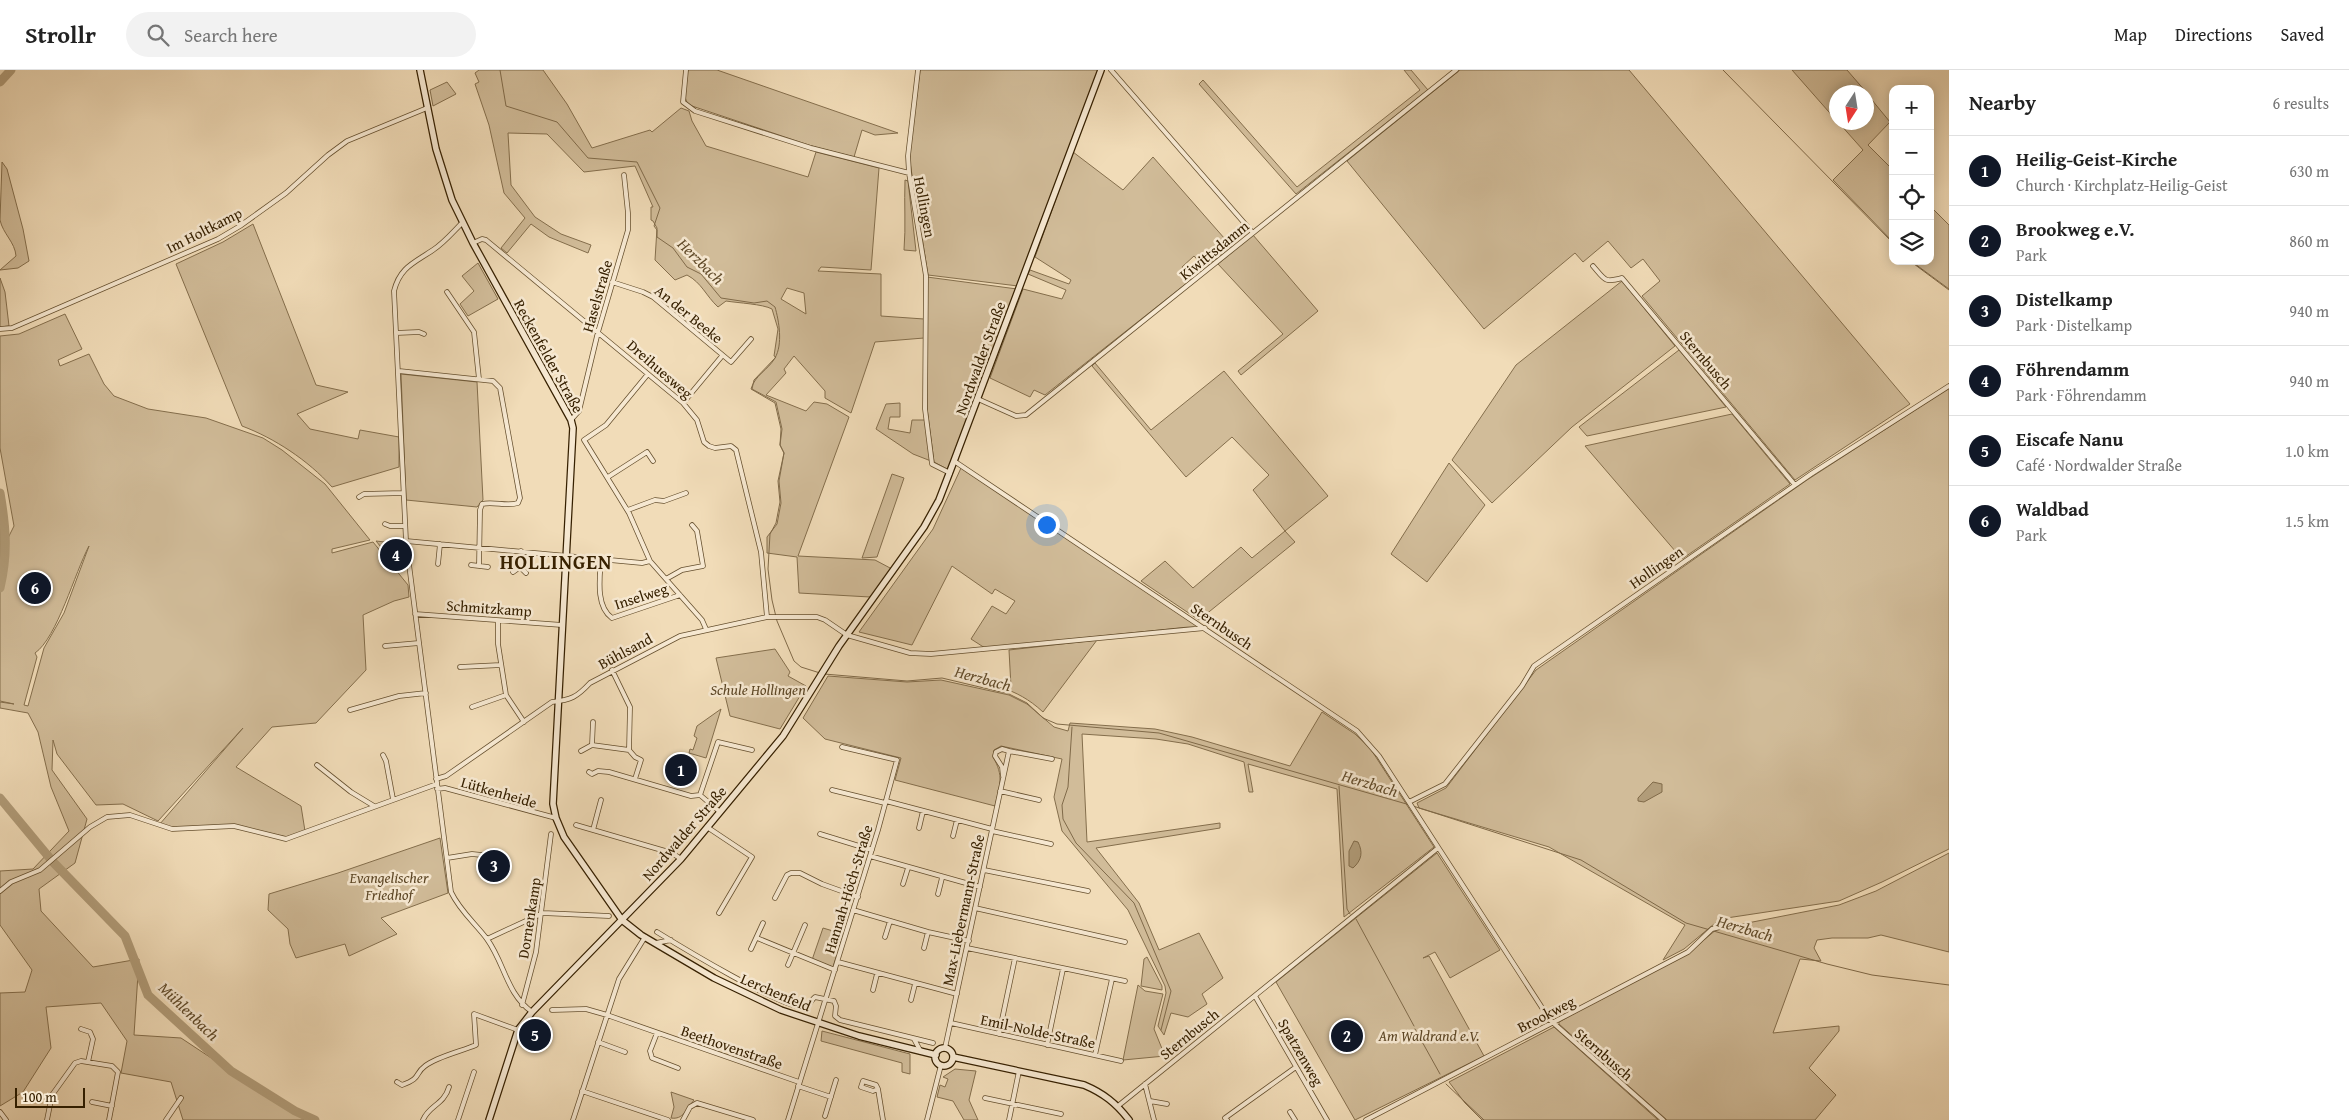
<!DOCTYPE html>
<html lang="en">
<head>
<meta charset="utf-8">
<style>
	body { margin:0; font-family:"Gentium Book Plus",serif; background:#f2f2f2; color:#222 }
	.controls { position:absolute; right:15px; top:15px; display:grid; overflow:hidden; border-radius:10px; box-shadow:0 2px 12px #0003 }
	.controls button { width:45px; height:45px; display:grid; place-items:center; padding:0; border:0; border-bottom:1px solid #e0e0e0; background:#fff; color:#222; font:25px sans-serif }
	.compass { position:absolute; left:1829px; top:15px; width:45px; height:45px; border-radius:50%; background:#fff; box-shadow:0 2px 12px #0003; rotate:192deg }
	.scale { position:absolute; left:15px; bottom:12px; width:70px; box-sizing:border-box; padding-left:5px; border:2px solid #362000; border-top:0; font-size:14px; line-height:18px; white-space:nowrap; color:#362000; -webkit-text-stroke:4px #f6e8d1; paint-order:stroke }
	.you { position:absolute; left:1046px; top:454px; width:18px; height:18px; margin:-12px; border:4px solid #fff; border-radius:50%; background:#1a73e8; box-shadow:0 0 0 8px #1a73e833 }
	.badge { display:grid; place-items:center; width:32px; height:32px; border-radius:50%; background:#111827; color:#fff; font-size:16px; font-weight:700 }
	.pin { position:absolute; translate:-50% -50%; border:2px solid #fff; box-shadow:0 1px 5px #0006 }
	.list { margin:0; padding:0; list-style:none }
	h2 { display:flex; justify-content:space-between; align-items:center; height:65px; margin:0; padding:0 20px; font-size:21px }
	h2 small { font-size:16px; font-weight:400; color:#767676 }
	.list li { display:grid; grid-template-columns:32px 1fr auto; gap:15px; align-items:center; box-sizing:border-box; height:70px; padding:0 20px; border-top:1px solid #e0e0e0 }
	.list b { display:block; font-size:19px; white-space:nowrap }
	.list p { margin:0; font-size:16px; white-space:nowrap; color:#767676 }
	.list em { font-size:16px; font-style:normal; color:#767676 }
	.icon { flex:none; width:28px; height:28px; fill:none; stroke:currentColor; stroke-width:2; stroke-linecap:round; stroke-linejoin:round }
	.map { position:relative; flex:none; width:1949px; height:1050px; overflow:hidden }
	header { display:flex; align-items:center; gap:30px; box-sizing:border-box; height:70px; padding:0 25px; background:#fff; border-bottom:1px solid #e0e0e0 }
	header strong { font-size:24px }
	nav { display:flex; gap:28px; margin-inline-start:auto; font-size:18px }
	.search { width:350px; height:45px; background:#f2f2f2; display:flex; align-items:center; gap:12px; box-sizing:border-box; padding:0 18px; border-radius:28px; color:#767676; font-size:19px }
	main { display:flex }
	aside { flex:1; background:#fff }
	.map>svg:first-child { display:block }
	.green { fill:#d1bc99; stroke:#846e4c; fill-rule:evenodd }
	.water { fill:#b19c79; stroke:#806a49 }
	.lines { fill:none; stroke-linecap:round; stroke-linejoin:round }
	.stream { stroke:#806a49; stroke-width:1 }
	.river { stroke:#b19c79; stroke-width:9 }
	.street-casing { stroke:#654f2e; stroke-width:5.5 }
	.secondary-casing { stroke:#362000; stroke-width:8 }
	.street { stroke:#f6e8d1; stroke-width:4 }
	.secondary { stroke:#f6e8d1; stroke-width:5.5 }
	.labels { text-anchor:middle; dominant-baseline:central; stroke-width:5; stroke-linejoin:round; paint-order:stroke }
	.street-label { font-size:15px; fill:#362000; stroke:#f6e8d1 }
	.park-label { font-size:15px; font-style:italic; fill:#5d4726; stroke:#f6e8d1 }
	.water-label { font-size:16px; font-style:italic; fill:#614b2a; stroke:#f6e8d1 }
	.district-label { font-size:20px; font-weight:bold; letter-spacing:1px; fill:#362000; stroke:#f6e8d1 }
</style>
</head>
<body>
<header>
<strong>Strollr</strong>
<div class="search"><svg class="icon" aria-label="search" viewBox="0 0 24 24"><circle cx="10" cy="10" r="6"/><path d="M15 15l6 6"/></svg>Search here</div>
<nav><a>Map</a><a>Directions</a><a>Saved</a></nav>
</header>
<main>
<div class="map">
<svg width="1949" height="1050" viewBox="0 0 1949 1050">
	<rect width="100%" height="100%" fill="#f1dcb8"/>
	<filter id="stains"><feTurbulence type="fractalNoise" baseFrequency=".004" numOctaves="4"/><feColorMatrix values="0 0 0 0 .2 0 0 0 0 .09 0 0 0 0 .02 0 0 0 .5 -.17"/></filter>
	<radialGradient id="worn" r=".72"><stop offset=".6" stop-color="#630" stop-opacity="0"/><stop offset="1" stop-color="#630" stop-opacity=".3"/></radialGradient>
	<path class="green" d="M479,0H543L567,34L592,78L650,60L652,62L681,38L689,41L692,51L706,76L808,107L816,82L879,98L871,200L821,197L818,201L881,204V246L924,249V268L875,272L851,343L825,328V321L794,286L784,299L786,303L766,325L806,341L814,332L827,334L849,347L798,486L875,490L892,499L870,527L799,523L797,487L767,483V467L777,454L781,433L779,411L784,383L780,375L782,359L776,332L752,319L754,310L776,287L774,286L778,259L772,239C763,234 738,233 726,231L718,237C706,226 702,213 687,205L675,210L655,190L657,158L653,151L651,150V137H653L635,96L584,102L547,64L508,63L511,115L535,147L561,164L591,175L588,183L549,167L531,154L507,183L501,178L525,148L504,123L489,55L475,14L479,12L475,3ZM787,218L804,223L806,244L781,229Z
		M688,0H717L898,63L875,65L862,60L854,87L815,77L689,35C681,26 686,11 688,0Z
		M920,0H1099L1018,216L928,205L909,86Z
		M1404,0H1411L1428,20L1296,124L1199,14L1203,10L1297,117L1420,20Z
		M1460,0H1629L1910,334L1795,410L1642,226L1660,211L1643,189L1631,198L1608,171L1583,192L1575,183L1484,259L1347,91Z
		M1792,0H1847L1866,22H1836V50Z
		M447,12L456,24L433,36L430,20Z
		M1867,24L1890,52L1868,75L1893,100V172L1833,110L1863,80L1839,53L1866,52Z
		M1073,82L1123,120L1153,87L1232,177L1205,198L1194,186L1182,197L1192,209L1045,325L1034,320L1030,327L990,308L1023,219L1062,229L1066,220L1028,204L1030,200L1069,214L1071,210L1035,187Z
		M2,92L7,99L23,159L29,191L18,198L0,200L16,186C15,172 3,164 0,150Z
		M905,110L908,111L916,181L904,180C906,156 904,134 905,110Z
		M1930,136L1949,155V219L1911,191H1930Z
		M253,154L316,315L348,322L297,344L310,359L358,369L360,360L399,367V397L332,417C308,390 274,368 242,356L176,194L223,172Z
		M1253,165L1318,241L1241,305L1238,301L1283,264L1218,194Z
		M478,193L498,229L468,246L460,234L474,221L462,206Z
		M927,207L1017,219L949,400L934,392L927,338Z
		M0,208L5,222L9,256L0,257Z
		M1622,211L1675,276L1572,357L1492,433L1452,390L1516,295Z
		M65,244L82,279L58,290L60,296L89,284L104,314L114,326L148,339L206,348L263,368L282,380L325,414L370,470L332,479V483L373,472L408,515L409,527L394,531L363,545L366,600L316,653L272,657L236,697L301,736L305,761L286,767L234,755L172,758L159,755L243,658L158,751L123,734L96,735L57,684L53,670L52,700L87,749L75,793L39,819L41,841L93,897L139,889L134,965L181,968L305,1050H183L171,1012L121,1003L127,971L101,933L46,937L51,978L23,1022L0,1036V923L25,922L32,900L0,855V801L33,799L69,761L51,717L38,662L28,643L0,638V632L14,634L0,631V452L6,472L14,456L0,378V266L19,264ZM89,476L64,543L44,578L28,636L24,635L37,587L35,583C57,568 75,502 89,476Z
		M1679,280L1726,337L1587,366L1579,357Z
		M1095,293L1151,360L1224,301L1328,426L1285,461L1295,472L1199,550L1141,511L1165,491L1193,518L1241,477L1252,488L1285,461L1253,420L1269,405L1232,367L1186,407L1092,296Z
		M401,304L477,312L483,430L477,437L406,430Z
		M1949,318V779L1882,812L1839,831L1720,849L1684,879L1663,890L1685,855L1549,777L1419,738L1417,733L1446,718L1536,600L1807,410Z
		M900,333V347H890L888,359L910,363L912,350H925L931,391L913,384L876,359L886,334Z
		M1732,344L1790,414L1682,489L1585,376Z
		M1449,393L1485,435L1427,512L1391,484Z
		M961,398L1198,556L985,578L971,569L992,536L1006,544L1015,531L995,519L992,524L952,496L912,575L859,562L933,459Z
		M892,404L904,408L877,487L862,488Z
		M376,471L402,474L405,497L399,499Z
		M1097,570L1043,642C1015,616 990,615 954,605L1011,617L1009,580Z
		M775,579L790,602L788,606L806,616L780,659L730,646L716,588Z
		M828,606L907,612L941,610L1009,625L1027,634L1054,657L1068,661L1070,653L1155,659L1192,667L1290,696L1322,642L1355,664L1370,678L1434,777L1344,847L1337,719L1248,694L1253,722H1249L1244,692L1188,674L1156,669L1082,664L1087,772L1220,753V758L1096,778L1139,833L1159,880L1199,863L1223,908L1202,924L1207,934L1188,947L1171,943L1164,965L1158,956L1166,923L1165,916L1128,840L1062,761L1054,727L1062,689L1001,676L994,680L993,687C1004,706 1000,715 995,736L895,710L901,688L825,669L803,648Z
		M721,639L706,688L689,683L690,679L693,680L697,668L694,666L697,656Z
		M440,768L448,823L381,848L397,864L349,886L345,874L296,888L290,874L288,859L268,840L269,824L338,803Z
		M1437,783L1500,880L1450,908L1435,882L1423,888L1429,886L1484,986L1355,1050L1276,912Z
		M1949,783V882L1881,865L1868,868H1832L1817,870L1814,878L1821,891L1800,889L1773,963L1839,956V961L1809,998L1836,1025L1815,1050H1667L1559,954V952L1670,890L1686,885L1717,859L1839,835L1876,821Z
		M823,858L843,864L833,897L812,890Z
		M1147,887L1162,916V920L1141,916L1144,889Z
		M1138,915L1145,921L1163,924L1154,959L1165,986L1123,990Z
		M1554,957L1658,1050H1482L1465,1033L1449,1012Z
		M822,961L910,984V1004L902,1002V993L821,971Z
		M955,999L976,1001L969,1030L978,1050H964L953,1031L937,1027L940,1015L945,1017L948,1009L943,1007Z
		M671,1022L694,1030C687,1039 683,1050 671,1048L674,1037Z"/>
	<path class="water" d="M1653,712L1662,714V722L1644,732L1638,731V728Z
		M1354,771L1358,772C1363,782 1362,790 1353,798L1349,796V781Z"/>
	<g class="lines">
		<path class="stream" d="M500,0L506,36L557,52L588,88L637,92L660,138L654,156L657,160V167L673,178L687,197L701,204L721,228L754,233L767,231L775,237C779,251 783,274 775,288C768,300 755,305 751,319L775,333L781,359L780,375L784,383L778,411L780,432L776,453L770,464L768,499L772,530L777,551L794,591L801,597L820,603
			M1723,0L1893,173
			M1910,191L1949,220
			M824,604L907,611L942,608L1009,624L1027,633L1043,648L1057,654L1159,663L1410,735
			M1072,657L1068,717L1062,735L1063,749L1076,773L1134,833L1171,921L1161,960
			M1339,716L1347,839L1350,844
			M1413,736L1581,790L1686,853L1827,894L1872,905L1949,915
			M1356,849L1414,956
			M1415,959L1440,1004
			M1446,1014L1484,1050"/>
		<path class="river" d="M0,12L11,0
			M0,423C6,458 8,483 0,518
			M0,728L53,792L125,866L148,925L231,1001L295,1041L315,1050"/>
		<defs>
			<path id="street" d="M686,0L683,32L695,41L811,78L909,103L926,206L925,339L932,394L950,403
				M1111,0L1253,163
				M909,103L908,86L918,0
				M462,153C453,162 444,173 433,180C414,193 400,197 394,221L406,471L451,822C460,841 475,853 487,869C505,894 506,923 532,942
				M473,173L482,169L486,170L683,333L697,350L704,372L709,376L715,378L731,376L736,380L761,482L767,547
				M1593,196C1605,210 1604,213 1622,208L1795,415
				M612,212L643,222L653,227L731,292L751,269
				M447,222L474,262L479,309
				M0,259L12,258L218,169L240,156L286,123L328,85L347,71L427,38
				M396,263L419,262L424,264
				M399,301L493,311L500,318L520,428L518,433C507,437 494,431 482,434L480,440L479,496
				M648,304L606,355L584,370L629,443L650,491L702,550L706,559
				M978,329L1016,346L1026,345L1456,0
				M683,333L722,286
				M571,350L579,341L598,262L628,160V143L624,105
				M954,391L1357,661L1379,686L1550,950L1663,1050
				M608,407L647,382L653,391
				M359,427L364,424L403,423
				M628,440L655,430L664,431L686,423
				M385,454L390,456H405
				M406,471L642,493L650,491
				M601,488C600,506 595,536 612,548L680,525
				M438,494L440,474
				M471,495L488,497
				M520,497L521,481
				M513,502L520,497L526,503
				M666,509L682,500L703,496L697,461L692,455
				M415,544L562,555
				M498,551V574L506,625L524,652
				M385,576L419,573
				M460,597L501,595
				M612,600L630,637L629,680L635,687L641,690L635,709
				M472,637L506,625
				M350,640L399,626L426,623
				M593,652L592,675L629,680
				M581,681L592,675
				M1009,681L1052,689
				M383,685L386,691L393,729
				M317,695L351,722L374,736
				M589,702L592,704L598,701L609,702L691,726L700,725L720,742
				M436,709L446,706L552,632C571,630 577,627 590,613L680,566L767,547H817L825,550L847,565L910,583L931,584L1205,558
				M437,719L445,718L556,748
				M832,720L885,733
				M1000,721L1039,730
				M700,725L718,672L752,680
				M886,731L992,759
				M1409,732L1445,714L1522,616L1534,596L1811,404L1949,316
				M576,755L672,783L681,789
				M707,757L752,787L719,843
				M919,758L923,741
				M593,760L601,730
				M992,761L1051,774
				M820,764L872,780
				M953,766L957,750
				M486,786V801L489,809
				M870,786L980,817
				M447,788L472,784L501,787
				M984,800L1088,821
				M903,814L908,798
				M0,821L11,812L40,800L90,757L107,747L130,745L172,759L234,756L286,769L437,714
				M938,824L942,808
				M775,828L787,805L791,803H800L822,814L858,827
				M975,838L1125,872
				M853,840L928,862L969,871
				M657,862C678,875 785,940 804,937C810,936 811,930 815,927L834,931L836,936L835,946L840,950L933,973
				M885,867L890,851
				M757,868L835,900
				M487,869L543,843L609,846
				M656,873L671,870
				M924,878L928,862
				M967,878L1125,911
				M751,879L763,853
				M838,892L957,924
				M788,895L805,855
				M873,920L877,904
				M1255,926L1327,1050
				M911,930L915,914
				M522,935L536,882L551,764
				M552,940L586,939L607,945L799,1012
				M951,953L1121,991
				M81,959L90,962L93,969L88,992
				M657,963L650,981L652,988L678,998
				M999,964L1015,888
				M914,969L921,982
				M598,972L625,982
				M1047,975L1063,899
				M945,978L1009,681L1002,679L996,682L995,686L1002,697L1003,706
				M1095,985L1112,909
				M397,1012L402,1015C422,1008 414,1004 425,996C436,987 462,981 476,975L474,944L518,960
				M1145,1014L1154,1050
				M798,1016L831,1027
				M878,1019L873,1021L861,1017L863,1011L876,1015L878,1019L883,1050
				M582,1021L668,1050
				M985,1028L1061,1044
				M1150,1031L1167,1034
				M92,1032L112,1036
				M1118,1036L1438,778
				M0,1042L6,1050
				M1290,1042L1295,1050
				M825,1046L836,1010
				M47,1050L52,1025L75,993L81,991L112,996L118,1002L109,1050
				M166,1050L181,1028
				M423,1050C429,1035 444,1035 449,1017
				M458,1050L474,1002
				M573,1050L619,909L645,867
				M683,1050L690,1037L697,1033L753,1050
				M788,1050L878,760L897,690L842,677
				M927,1050L941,995
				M1009,1050L1019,1001
				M1227,1050L1225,1048L1296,997
				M1366,1050L1688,882L1712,859L1732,854"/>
			<path id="secondary" d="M420,0L436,79L452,130L473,173L571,350L573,358L553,734L556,748L564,767L622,850L641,865L714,908L781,940L859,966L936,985
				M935 987a9 9 0 1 1 18 0a9 9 0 1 1-18 0Z
				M953,987L1084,1015C1103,1023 1116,1033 1129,1050
				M489,1050L518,960L532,942L681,789L783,666L839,576L924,457L939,430L954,391L1101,0"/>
		</defs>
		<use href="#street" class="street-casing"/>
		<use href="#secondary" class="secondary-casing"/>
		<use href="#street" class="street"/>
		<use href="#secondary" class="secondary"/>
	</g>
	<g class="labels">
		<g class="street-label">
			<text transform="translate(925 137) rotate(79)">Hollingen</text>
			<text transform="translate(204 160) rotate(-27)">Im Holtkamp</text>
			<text transform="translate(1214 180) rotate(-39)">Kiwittsdamm</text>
			<text transform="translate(597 226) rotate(-74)">Haselstraße</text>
			<text transform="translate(689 244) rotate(39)">An der Beeke</text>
			<text transform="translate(549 286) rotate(61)">Reckenfelder Straße</text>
			<text transform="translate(980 288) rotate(-70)">Nordwalder Straße</text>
			<text transform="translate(1706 290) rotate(50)">Sternbusch</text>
			<text transform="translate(660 299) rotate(41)">Dreihuesweg</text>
			<text transform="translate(1656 497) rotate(-35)">Hollingen</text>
			<text transform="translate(641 526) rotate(-18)">Inselweg</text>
			<text transform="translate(489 538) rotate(4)">Schmitzkamp</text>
			<text transform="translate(1222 556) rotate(34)">Sternbusch</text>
			<text transform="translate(625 581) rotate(-28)">Bühlsand</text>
			<text transform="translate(499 722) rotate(16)">Lütkenheide</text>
			<text transform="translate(684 763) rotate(-49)">Nordwalder Straße</text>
			<text transform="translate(848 819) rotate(-73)">Hannah-Höch-Straße</text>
			<text transform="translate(963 840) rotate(-78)">Max-Liebermann-Straße</text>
			<text transform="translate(529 848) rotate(-81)">Dornenkamp</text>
			<text transform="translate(776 922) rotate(23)">Lerchenfeld</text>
			<text transform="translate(1546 944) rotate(-27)">Brookweg</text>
			<text transform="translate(1038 961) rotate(12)">Emil-Nolde-Straße</text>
			<text transform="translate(1189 964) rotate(-39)">Sternbusch</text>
			<text transform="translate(732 977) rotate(19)">Beethovenstraße</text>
			<text transform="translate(1301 982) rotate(60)">Spatzenweg</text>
			<text transform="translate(1604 984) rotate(41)">Sternbusch</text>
		</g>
		<g class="park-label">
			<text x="758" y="619">Schule Hollingen</text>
			<text x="389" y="807">Evangelischer<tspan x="389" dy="17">Friedhof</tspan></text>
			<text x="1429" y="965">Am Waldrand e.V.</text>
		</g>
		<g class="water-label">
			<text transform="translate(701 191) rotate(45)">Herzbach</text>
			<text transform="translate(983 608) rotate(15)">Herzbach</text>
			<text transform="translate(1370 713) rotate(17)">Herzbach</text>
			<text transform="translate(1745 858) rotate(16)">Herzbach</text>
			<text transform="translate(189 941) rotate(44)">Mühlenbach</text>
		</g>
		<g class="district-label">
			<text x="556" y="491">HOLLINGEN</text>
		</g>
	</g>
	<rect width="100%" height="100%" filter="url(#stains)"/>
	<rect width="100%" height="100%" fill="url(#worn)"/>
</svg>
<div class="controls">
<button>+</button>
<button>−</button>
<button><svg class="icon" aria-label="locate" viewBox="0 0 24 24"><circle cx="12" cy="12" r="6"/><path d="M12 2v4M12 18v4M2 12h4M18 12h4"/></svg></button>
<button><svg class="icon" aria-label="layers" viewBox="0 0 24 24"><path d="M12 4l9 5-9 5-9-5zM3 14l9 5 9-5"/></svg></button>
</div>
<svg class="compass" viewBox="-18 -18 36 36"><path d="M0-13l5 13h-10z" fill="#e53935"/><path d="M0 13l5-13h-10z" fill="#767676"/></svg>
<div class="scale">100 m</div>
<div class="you"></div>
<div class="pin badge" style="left:681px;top:700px">1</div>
<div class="pin badge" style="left:1347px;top:966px">2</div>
<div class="pin badge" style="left:494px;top:796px">3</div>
<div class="pin badge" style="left:396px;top:485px">4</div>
<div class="pin badge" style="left:535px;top:965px">5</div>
<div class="pin badge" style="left:35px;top:518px">6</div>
</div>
<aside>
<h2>Nearby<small>6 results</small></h2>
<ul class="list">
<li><span class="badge">1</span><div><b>Heilig-Geist-Kirche</b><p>Church · Kirchplatz-Heilig-Geist</p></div><em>630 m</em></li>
<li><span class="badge">2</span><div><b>Brookweg e.V.</b><p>Park</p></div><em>860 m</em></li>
<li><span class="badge">3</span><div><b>Distelkamp</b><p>Park · Distelkamp</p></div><em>940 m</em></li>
<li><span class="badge">4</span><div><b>Föhrendamm</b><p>Park · Föhrendamm</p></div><em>940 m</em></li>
<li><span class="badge">5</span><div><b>Eiscafe Nanu</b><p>Café · Nordwalder Straße</p></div><em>1.0 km</em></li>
<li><span class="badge">6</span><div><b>Waldbad</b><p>Park</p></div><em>1.5 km</em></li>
</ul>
</aside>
</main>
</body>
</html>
